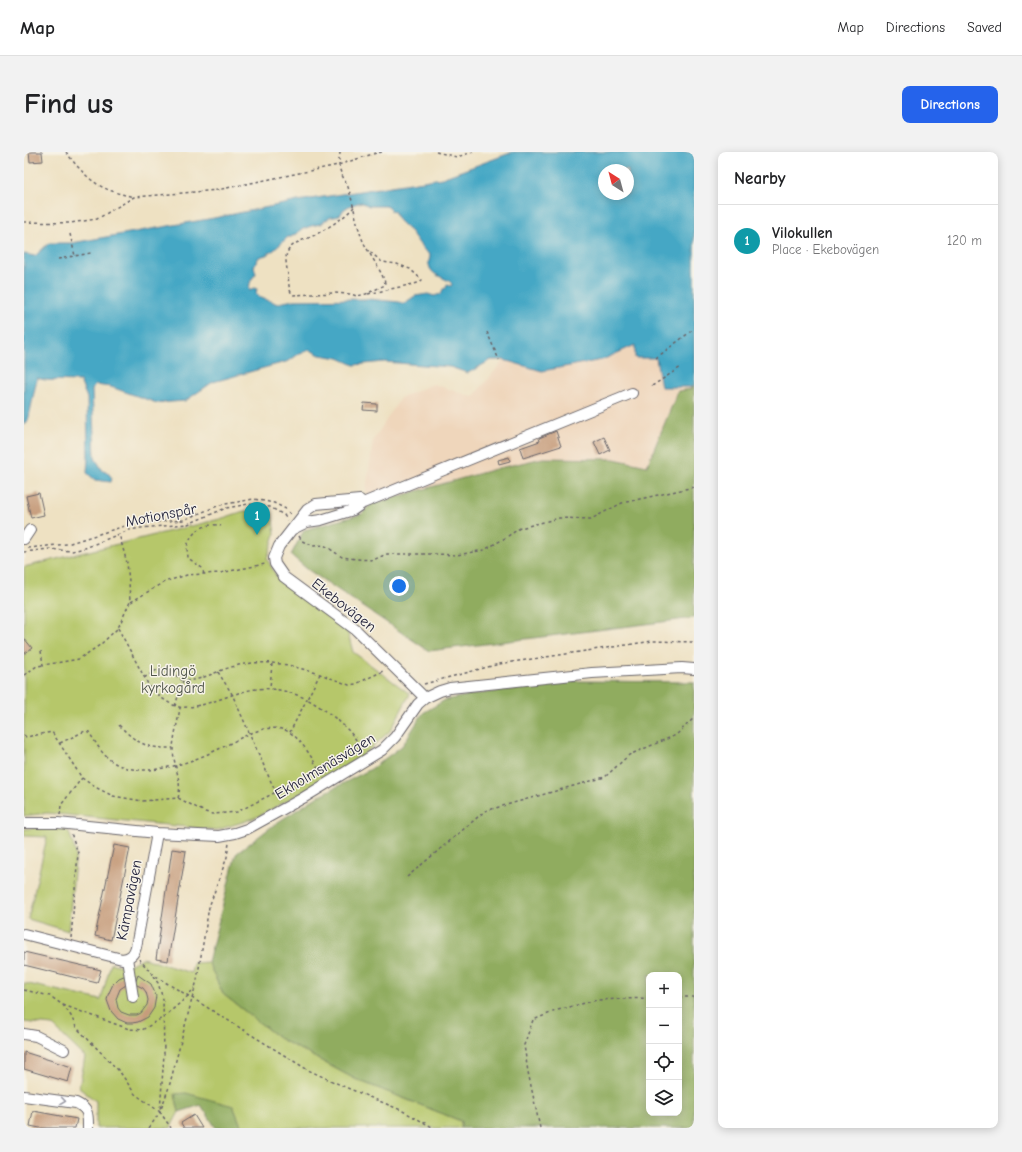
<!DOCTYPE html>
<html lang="en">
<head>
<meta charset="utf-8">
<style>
	body { margin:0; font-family:"Comic Neue",sans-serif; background:#f2f2f2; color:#202124 }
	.controls { position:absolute; right:12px; bottom:12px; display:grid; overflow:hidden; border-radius:8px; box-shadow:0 2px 10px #0003 }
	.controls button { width:36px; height:36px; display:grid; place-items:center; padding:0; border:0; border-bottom:1px solid #e0e0e0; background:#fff; color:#202124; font:20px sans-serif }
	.compass { position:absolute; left:574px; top:12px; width:36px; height:36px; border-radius:50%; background:#fff; box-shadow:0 2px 10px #0003; rotate:324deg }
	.you { position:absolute; left:375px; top:434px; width:14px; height:14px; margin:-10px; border:3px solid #fff; border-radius:50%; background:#1a73e8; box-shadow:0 0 0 6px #1a73e833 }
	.badge { display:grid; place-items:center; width:26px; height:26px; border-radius:50%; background:#2563eb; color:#fff; font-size:13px; font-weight:700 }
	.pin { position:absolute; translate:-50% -33px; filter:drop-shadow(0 1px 2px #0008) }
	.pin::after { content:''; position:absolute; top:21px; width:14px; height:12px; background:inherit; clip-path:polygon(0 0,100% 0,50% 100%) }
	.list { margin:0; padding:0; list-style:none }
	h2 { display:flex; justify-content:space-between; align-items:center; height:52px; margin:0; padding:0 16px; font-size:17px }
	h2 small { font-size:13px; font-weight:400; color:#757577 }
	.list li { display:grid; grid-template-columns:26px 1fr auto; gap:12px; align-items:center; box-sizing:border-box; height:72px; padding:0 16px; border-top:1px solid #e0e0e0 }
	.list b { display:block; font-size:15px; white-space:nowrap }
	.list p { margin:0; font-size:13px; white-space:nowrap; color:#757577 }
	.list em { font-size:13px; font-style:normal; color:#757577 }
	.icon { flex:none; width:22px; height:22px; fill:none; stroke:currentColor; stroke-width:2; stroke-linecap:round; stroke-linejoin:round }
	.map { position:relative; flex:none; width:670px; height:976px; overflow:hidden; border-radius:8px }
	header { display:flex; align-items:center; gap:24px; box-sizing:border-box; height:56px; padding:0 20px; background:#fff; border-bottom:1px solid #e0e0e0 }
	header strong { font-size:19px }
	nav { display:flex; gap:22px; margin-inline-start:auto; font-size:14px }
	.intro { display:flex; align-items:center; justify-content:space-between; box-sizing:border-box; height:96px; padding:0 24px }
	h1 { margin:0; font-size:28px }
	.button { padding:10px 18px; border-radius:8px; background:#2563eb; color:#fff; font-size:14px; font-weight:700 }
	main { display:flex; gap:24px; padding:0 24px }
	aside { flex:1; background:#fff; border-radius:8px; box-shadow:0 2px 10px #0003 }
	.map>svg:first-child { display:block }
	.built { fill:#efd6bb }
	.green { fill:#b6c76a; stroke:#6c7452 }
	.forest { fill:#90ac5e; stroke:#59674c; fill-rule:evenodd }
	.water { fill:#45a7c5; stroke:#346480; fill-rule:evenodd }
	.building { fill:#c69c7c }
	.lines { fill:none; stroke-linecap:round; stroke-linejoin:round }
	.minor-casing { stroke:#69656a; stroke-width:12 }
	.path { stroke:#69656a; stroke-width:1.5; stroke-dasharray:3 3; stroke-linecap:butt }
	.minor { stroke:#fff; stroke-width:10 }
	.oneway { stroke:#9c9ca7 }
	.labels { text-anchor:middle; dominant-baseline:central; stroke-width:3; stroke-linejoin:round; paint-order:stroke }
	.street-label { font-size:15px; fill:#22223b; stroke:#f7f3e8 }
	.park-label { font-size:15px; fill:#4e5449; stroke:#f7f3e8 }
</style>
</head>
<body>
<header>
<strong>Map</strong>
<nav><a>Map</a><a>Directions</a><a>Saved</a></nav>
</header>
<div class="intro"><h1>Find us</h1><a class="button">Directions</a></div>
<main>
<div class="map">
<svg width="670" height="976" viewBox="0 0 670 976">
	<rect width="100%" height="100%" fill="#f7f3e8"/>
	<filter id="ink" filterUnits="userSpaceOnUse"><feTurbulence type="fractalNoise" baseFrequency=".025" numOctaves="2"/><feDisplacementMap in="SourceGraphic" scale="8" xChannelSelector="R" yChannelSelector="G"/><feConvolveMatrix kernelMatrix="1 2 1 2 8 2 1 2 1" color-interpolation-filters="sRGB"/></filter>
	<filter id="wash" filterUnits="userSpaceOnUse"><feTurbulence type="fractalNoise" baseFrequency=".012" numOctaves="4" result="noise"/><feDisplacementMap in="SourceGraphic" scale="16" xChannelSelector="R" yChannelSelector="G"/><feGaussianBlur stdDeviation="0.9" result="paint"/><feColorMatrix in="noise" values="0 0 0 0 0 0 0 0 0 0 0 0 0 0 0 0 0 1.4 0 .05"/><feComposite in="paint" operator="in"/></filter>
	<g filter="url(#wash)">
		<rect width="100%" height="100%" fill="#eee1c2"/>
		<path class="built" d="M611,193L632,206L638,235H667V237L653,239L623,315L590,307L519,306L475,316L347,352L342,339L349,289L376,246L409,232L449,245L480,208L518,219L578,208Z"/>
		<path class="green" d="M220,359L248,361L251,382L243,407L256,430L323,478L329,500L386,542L366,579L339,603L283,638L235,664L222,669L193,678L23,661L0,664V415L196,367Z
			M36,674L45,680L52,701L44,779L4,767L23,685L0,684V677Z
			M119,806L167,821L169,811L184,810L199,842L255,886L331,927L437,969V976H218L209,954L151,942L155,960L149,971L147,976H72V949L55,936L61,905L28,873L0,870V831L77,848L87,811C93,813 101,815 107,812C111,810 114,808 119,806Z"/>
		<path class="forest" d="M670,233V466L405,499L283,417L267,403L280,378L338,362L347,352L475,316L519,306L590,307L623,314L654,239L667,237V235Z
			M550,529L670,530V976H437V969L331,927L255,886L199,842L184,810L212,702L251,672L293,645L347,617L378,594L399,561L421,548L447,543ZM625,823H655V961H625Z
			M162,941L209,954L218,976H192L177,953L155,960L151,942Z"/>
		<path class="water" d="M489,0H670V233L667,235H637L632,206H611V193L578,208L518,219L480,208H467L444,221L426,215L360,210L330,213L315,206L296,203L286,198L276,201L265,209L189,230L161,249L133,251L87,235L71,233L68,238L71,306L79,319L84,321L88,326L87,330L71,328L63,321L64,305L63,246L56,229L21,228L13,226L5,265L0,274V102L11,104L25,91H48L190,66L274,49L418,26ZM580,18H604V42H580ZM337,50L345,54H362L366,56L367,59L371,60L372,64L375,69L387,80L399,97L406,103C406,106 404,110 405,113C407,125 423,125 428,132L427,134L423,133L422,136L419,137L417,142L410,144L404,142L391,144L379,152L375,150L344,147L269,148C263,150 259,149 253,152C246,147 237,149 232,141L233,137L230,136L226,139C224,132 228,126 232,122L230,114L235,105L242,103L250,98L264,85H267L279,77L287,74L296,72L307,65H311L317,62L319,58L325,54Z"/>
		<g id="blocks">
			<path class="building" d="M5,0H18L19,9L6,10Z
				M340,251L353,252V259L339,258Z
				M532,279L537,294L499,306L496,296L516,289L515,286Z
				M580,285L586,298L576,303L570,290Z
				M485,305L486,309L475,312L474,308Z
				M15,341L20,363L7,366L2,344Z
				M0,486L8,496L0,502Z
				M90,693L106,696L87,788L71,784Z
				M148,697L162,699L144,809L132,807Z
				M0,800L77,818L73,831L0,813Z
				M102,823L105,831L96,837L92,847L94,856L97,860L105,863H113L117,861L123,853L124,848L122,840L119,836L111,832L114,823L127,832L132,844L130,856L124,865L114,870L108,871H103L94,867L87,859L83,848L84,843L89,832L95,826Z
				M0,900L48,915L44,930L0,917Z
				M9,959L53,967L51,976H16L6,974Z
				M170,963L178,976H160L157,971Z"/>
		</g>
	</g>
	<g filter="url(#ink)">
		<use href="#blocks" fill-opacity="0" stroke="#69656a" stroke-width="1"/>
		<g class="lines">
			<defs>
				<path id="minor" d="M339,351L608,241
					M269,377L283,370L297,368L329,358L339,351L336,348L292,352L283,358L255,394L250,406L251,412L260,425L332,478L401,546
					M0,387L6,378
					M0,671H34L133,681L195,684L211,681L223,677L279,646L358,598L371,585L394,552L401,546L416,539L426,536L568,521L658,516L670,517
					M0,782L98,807C106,806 110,803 112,795L133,681
					M103,806L109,845
					M0,882L12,884L40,898
					M0,944L52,951C65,957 64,963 64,976"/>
			</defs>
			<use href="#minor" class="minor-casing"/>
			<path class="path" d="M42,0C54,16 68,33 88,39C95,42 102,43 110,45
				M316,0C316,4 314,9 315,12C315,20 321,28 324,35C330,53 332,72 339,89C343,99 362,125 361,133L342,142L333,144L326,142L310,141L269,143C264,138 265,130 264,123C263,116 260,105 264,99C268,91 279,88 287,85C302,77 318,68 330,55
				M412,0L433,5L449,0
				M0,70L46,71L73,67L110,45L193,38L314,13L352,1L359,0
				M46,82L51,104
				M34,107L67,101
				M344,142L394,131L398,128L386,117L373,112L358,110L344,98
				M463,180L475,208
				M632,206L670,177
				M628,234L657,215
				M275,384L278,389L290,394L300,393L318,405L332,407L349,408L363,402H411L433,403L460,398L478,388L496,376L535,366L567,367L598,351L670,335
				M4,396L43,392L107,372L159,368L196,353L230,347L250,351L262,357L267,363
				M0,400L24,397L48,399L61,396L105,378L117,376L164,372L202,356L225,352L246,355L260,363L263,368
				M180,422L178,416L164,406C164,403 163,399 163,396C165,380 183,369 197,374
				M107,450L140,430L163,423L196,421L241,412
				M94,476L125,534C131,541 145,553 155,555C158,556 161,555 164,555C188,553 209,540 232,537C250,535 267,540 283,547L266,580
				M17,499L19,513L55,507L76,493L94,476L106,450L105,429L103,411L95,382
				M248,511L264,513L296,522L325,533L332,532L359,519
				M194,520L208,542L252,641
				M0,523L13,514L19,513
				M120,526C141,512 140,514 159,529C181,528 191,519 211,514C222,511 236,510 248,511L246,536
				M400,532L475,512L629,489L670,490
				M151,554L159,529
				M95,573C113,592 124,597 149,596
				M0,583L2,585L28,580L58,626L71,635L89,644L118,649L154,646L181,660L188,662L213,660L295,618L330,594L333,589C320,571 302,558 283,547L296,522
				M36,591L61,579L65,580C72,591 78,603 89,610C119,629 168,610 197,596C216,587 243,568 265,580C276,586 289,607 295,618
				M154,646C159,630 149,613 149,596C150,583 154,569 156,556
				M36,663L37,653L58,626
				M383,725L461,659L581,625L605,603L652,583L670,566
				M47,786L54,701L47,681
				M115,807L129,823L168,846L284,918L321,935L377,958L410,976
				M129,824L134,831L139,847L140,902L136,960L147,976
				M0,838L26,844L39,853L47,864L52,875L96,920L111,942L136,960
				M655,845H670
				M39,853L105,877L118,878L140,865L164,844L170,836
				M125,976L136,960L145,935L173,828L185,755L203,705L205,691
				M516,976L504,920L500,893L509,868L534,858L573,848L625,846"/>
			<use href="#minor" class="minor"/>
		</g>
		<defs><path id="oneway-chevron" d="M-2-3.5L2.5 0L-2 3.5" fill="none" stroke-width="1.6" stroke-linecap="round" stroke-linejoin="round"/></defs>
		<use class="oneway" href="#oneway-chevron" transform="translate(39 949) rotate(8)"/>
	</g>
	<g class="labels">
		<g class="street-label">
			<text transform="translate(137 363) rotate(-11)">Motionspår</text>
			<text transform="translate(320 453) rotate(38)">Ekebovägen</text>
			<text transform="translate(301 614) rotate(-31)">Ekholmsnäsvägen</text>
			<text transform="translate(105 748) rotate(-79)">Kämpavägen</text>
		</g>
		<g class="park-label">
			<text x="149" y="519">Lidingö<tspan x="149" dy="17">kyrkogård</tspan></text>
		</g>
	</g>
</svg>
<div class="controls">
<button>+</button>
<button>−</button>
<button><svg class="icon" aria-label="locate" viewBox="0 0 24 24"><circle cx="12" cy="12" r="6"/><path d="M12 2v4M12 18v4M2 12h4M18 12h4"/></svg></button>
<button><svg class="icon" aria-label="layers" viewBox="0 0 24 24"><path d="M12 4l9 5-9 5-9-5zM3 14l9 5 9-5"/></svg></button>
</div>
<svg class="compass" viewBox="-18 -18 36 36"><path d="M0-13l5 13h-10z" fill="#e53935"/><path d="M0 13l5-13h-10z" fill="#757577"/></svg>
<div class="you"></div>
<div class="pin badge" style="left:233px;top:383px;background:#0f9aa8">1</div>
</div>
<aside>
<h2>Nearby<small></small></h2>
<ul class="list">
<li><span class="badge" style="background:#0f9aa8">1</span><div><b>Vilokullen</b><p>Place · Ekebovägen</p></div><em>120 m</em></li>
</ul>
</aside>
</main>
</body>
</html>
